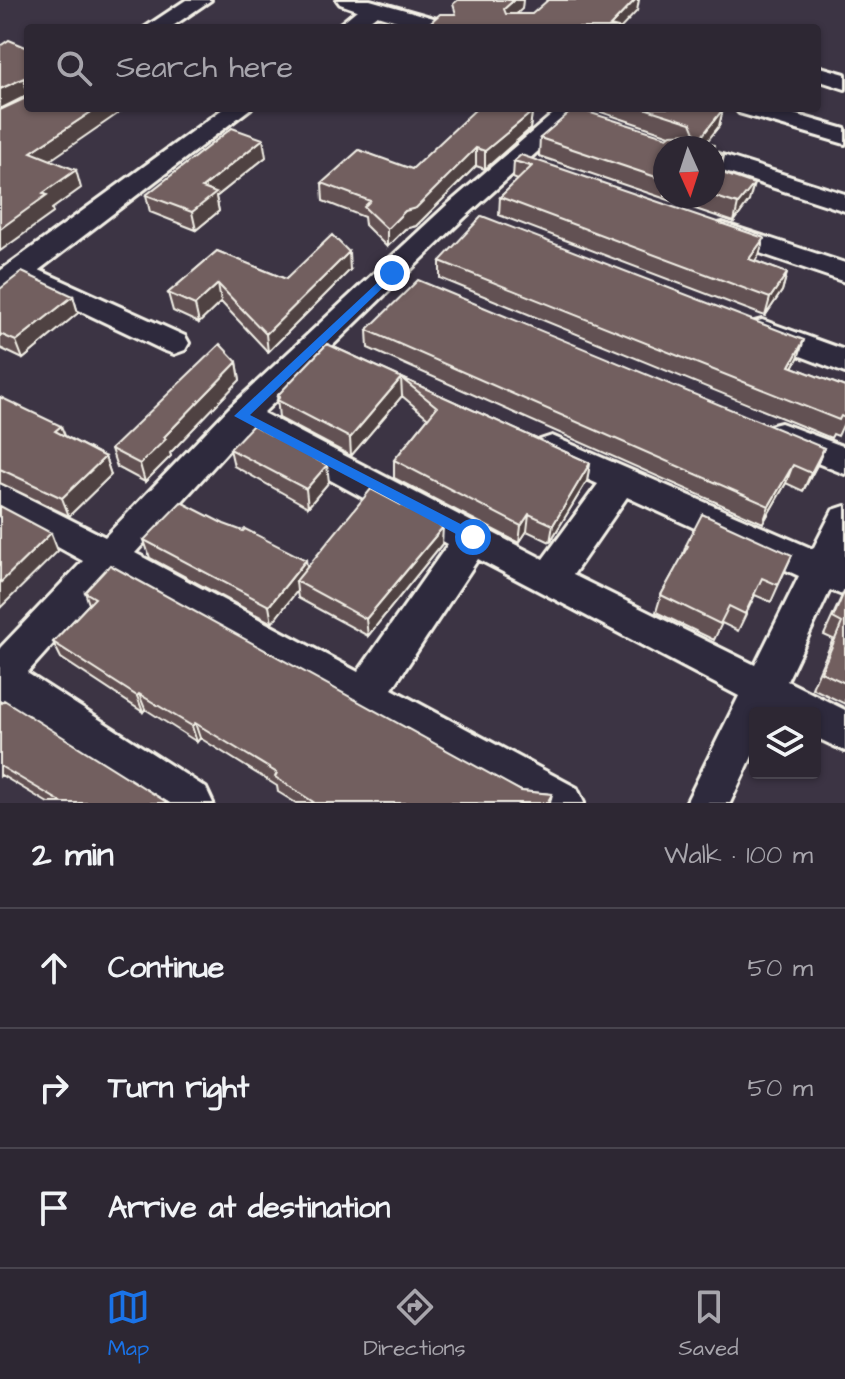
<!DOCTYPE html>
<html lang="en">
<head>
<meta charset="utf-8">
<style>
	body { margin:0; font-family:"Architects Daughter",sans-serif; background:#39333f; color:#f1f3f6 }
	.controls { position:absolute; right:24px; bottom:24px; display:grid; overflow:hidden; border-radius:8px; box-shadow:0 2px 6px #0004 }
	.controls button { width:72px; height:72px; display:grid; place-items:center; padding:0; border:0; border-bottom:2px solid #48444e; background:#2d2733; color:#f1f3f6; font:40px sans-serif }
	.compass { position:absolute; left:653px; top:136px; width:72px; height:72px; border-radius:50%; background:#2d2733; box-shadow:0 2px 6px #0004; rotate:177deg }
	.stop { position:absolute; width:24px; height:24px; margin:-18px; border:6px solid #1a73e8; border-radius:50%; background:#fff }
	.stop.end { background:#1a73e8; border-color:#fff; box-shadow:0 2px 8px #0008 }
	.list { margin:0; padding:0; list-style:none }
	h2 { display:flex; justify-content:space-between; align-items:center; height:104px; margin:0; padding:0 32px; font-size:34px }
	h2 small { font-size:26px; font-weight:400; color:#a7a5ac }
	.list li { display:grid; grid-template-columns:52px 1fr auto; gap:24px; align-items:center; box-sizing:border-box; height:120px; padding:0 32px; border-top:2px solid #48444e }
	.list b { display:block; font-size:30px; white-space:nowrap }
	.list em { font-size:26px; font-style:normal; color:#a7a5ac }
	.icon { flex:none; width:44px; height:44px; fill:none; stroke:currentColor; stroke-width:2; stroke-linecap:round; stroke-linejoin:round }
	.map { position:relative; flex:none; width:845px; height:803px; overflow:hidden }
	.search { position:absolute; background:#2d2733; box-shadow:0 2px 6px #0004; left:24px; right:24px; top:24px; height:88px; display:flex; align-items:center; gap:20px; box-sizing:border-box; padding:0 28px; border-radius:8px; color:#a7a5ac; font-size:30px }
	.sheet { height:464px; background:#2d2733 }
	nav { display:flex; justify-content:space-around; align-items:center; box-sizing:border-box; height:112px; border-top:2px solid #48444e; background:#2d2733; font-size:22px; color:#a7a5ac }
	nav a { display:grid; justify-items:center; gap:4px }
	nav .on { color:#1a73e8 }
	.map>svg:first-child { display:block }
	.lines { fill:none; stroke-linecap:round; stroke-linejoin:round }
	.street-casing { stroke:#f4f1e8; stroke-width:6 }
	.street { fill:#2f2a3d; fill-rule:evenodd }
	.wall { fill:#625152; stroke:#f4f1e8; stroke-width:2; fill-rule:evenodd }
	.shaded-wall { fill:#504242; stroke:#f4f1e8; stroke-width:2 }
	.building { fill:#725e5f; stroke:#f4f1e8; stroke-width:2 }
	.route { fill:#1a73e8 }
</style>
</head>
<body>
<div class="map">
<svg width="845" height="803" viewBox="0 0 845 803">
	<rect width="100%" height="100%" fill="#3c3444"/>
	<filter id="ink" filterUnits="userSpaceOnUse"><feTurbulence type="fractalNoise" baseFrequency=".0125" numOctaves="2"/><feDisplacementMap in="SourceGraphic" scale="16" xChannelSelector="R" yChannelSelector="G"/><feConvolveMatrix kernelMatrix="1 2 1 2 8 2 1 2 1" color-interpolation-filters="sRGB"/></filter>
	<g filter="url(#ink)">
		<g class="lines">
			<defs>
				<path id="street" d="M186,0H211L170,28H144Z
					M337,0H370L451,23L454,28H420L377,15L360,28H335L357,10L340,4Z
					M817,66L845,74V89L817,80Z
					M224,108H251L39,270L185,336L189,343L185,350L174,354L163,350L22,283L0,294V271Z
					M560,108H586L465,217L263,413L543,559L598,484L540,458L535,449L540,440L552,436L813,549L833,510L845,506V596L830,590L787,681L845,710V751L815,737V713H755V750L730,803H686L739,696L478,559L392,689L577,788L584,803H520L113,577L27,673L206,788L213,803H153L0,700V648L83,561L0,515V484L105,537L229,408L447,205ZM244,433L448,544L358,672L135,553ZM627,497L799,576L755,665L573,575Z
					M735,108H773L845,129V144L739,113Z
					M713,152L845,194V211L713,168Z
					M723,223L845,263V282L713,237L709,231L713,225Z
					M762,320L845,350V373L751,337L747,330L751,323Z
					M781,423L845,447V474L769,444L765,435L769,426Z"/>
			</defs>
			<use href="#street" class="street-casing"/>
			<use href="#street" class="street"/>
		</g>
		<path class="wall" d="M589,108H720L723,109L719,126L706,142L715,152L720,172L749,201L734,222L539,156L540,138L667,137L670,135ZM665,148L713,196H665Z
			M532,112L530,129L485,169L476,166L416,226L405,229L387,247L365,225L364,217L323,201L322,183L412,169Z
			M266,157L216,197L219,211L196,230L150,212L146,195Z
			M514,161L764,238L759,255L755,261L787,273L782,291L765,316L499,215L500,197L518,180L513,178Z
			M217,251L286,279L350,270L268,352L221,302L199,323L173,311L168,293Z
			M440,261L798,358L793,367L845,387V421L838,436L833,434L831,438L440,278Z
			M0,289L73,296L78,313L23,359L0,348Z
			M367,330L824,448L817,465L803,491L786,483L763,523L368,348Z
			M327,344L590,463L587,481L550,542L527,531L519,543L394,478V460L428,418L402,396L351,456L279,418L277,396Z
			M237,362L240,380L170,453L171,456L145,482L117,467L111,449Z
			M0,397L65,436L105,457L111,475L69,516L0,483Z
			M230,449L329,482L308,507L234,466Z
			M144,540L307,567L442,544L368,636L298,598L297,591L272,623L150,558Z
			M686,545L792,555L771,602L755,595L738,631L722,623L714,640L656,612L661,595L682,557Z
			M845,589V704L812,688L833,639L824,635Z
			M85,592L521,791L552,794L550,803H296L278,792L277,786L200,738L197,742L145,709L143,712L61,658L53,642L89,604Z
			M0,704L168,803H48L1,775L0,776Z"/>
		<path class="shaded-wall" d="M514,0H523L522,9L503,26L504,9Z
			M635,0H639L637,11L621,28H609L610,26Z
			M24,78L28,95L0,109V89Z
			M97,108H126L36,170L31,152Z
			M723,109L719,126L702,148L699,140Z
			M532,112L530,129L485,169V151Z
			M263,139L266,157L216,197L219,211L196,230L192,212L202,188Z
			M476,148V166L416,226L405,229L387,247V229L405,211Z
			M724,156L720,173L713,170Z
			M76,170L81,188L52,209L53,213L0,251V229L43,193Z
			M754,184L749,201L734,222L738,204Z
			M764,238L759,255L744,277L749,259Z
			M349,252L350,270L268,352L266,334Z
			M787,273L782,291L765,316L770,298Z
			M218,284L221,302L199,323L195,305Z
			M73,296L78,313L23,359L16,341Z
			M804,340L798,358L784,384L790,366Z
			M237,362L240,380L170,453L171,456L145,482L140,464L164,437Z
			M401,378L402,396L351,456L350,438Z
			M61,426L68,443L55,431Z
			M824,448L817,465L803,491L811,473Z
			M105,457L111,475L69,516L62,498Z
			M590,463L587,481L550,542L553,525Z
			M327,465L329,482L308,507L306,489Z
			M793,465L786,483L763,523L769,506Z
			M529,514L527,531L519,543L521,526Z
			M443,527L442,544L368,636L366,619Z
			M51,533L58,551L0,608V583Z
			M306,560L309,578L296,581L297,591L272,623L269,606Z
			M139,694L145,709L143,712L137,696Z
			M195,723L200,738L197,742L192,726Z"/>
		<path class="building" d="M458,0H514L504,9L506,14H532L548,0H635L610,26L618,28H424L440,14H456L453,4Z
			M9,40L28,48V89L26,88L24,78L0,89V46Z
			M28,97V108H97L31,152L76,170L43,193L47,195L0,229V110Z
			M477,108H519L532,112L485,151L476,148L416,208L405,211L387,229L364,207L370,201L322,183L359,150L412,169Z
			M575,108L667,137L671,134L695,133L691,123L644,108H720L723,109L699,140L714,145L715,152L724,156L713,170L754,184L738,204L713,196V148H665V180L540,138Z
			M232,128L263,139L202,188L216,193L192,212L146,195Z
			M521,155L764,238L749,259L787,273L770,298L500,197L532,166L514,161Z
			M482,216L804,340L790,366L845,387V418L841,416L839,420L440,261Z
			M332,235L349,252L266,334L218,284L195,305L168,293L217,251L286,279Z
			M22,272L73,296L16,341L0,334V289Z
			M418,280L824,448L811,473L793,465L769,506L367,330Z
			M220,344L237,362L164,437L166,439L140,464L111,449Z
			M327,344L590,463L553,525L529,514L521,526L394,460L437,407L401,378L350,438L277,400L280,397L277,396Z
			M0,397L61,426L55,431L105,457L62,498L0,469Z
			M253,425L327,465L306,489L230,449Z
			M371,489L443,527L366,619L296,581Z
			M181,502L224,524L243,531L245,529L306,560L269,606L144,540Z
			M0,506L51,533L0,583Z
			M702,514L792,555L778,585L762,578L745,614L729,606L720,624L661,595L688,546L686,545Z
			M110,565L521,791L552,794L547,803H315L275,777L277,773L195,723L192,726L139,694L137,696L53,642L95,598L85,592Z
			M845,590V683L821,672L842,623L833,618Z
			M4,700L168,803H63L0,766V704Z"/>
	</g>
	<path class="route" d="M392,269L396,270V275L250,415L478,533L480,537L473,543L234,416Z"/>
</svg>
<div class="controls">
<button><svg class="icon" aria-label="layers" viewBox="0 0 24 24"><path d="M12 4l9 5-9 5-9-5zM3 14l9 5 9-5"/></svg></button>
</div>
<svg class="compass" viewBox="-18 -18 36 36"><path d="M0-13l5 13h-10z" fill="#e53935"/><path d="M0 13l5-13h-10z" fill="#a7a5ac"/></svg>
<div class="stop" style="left:473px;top:537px"></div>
<div class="stop end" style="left:392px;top:273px"></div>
<div class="search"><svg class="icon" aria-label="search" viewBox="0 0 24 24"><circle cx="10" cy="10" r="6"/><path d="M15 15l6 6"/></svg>Search here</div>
</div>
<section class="sheet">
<h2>2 min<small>Walk · 100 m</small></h2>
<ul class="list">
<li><svg class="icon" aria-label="ahead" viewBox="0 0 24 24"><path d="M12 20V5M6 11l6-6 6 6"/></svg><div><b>Continue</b></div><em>50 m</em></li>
<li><svg class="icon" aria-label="right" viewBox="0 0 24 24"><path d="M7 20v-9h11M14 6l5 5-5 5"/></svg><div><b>Turn right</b></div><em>50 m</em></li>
<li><svg class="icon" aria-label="arrive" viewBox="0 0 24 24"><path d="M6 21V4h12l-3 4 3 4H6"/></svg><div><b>Arrive at destination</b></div></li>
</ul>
</section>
<nav>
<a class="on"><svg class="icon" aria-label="map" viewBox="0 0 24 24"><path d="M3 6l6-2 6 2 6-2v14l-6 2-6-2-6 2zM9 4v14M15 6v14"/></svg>Map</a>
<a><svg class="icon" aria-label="directions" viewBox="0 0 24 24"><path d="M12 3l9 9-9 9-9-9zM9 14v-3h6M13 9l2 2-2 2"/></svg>Directions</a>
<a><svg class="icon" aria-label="saved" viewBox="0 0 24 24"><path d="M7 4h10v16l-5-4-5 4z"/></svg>Saved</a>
</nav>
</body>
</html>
